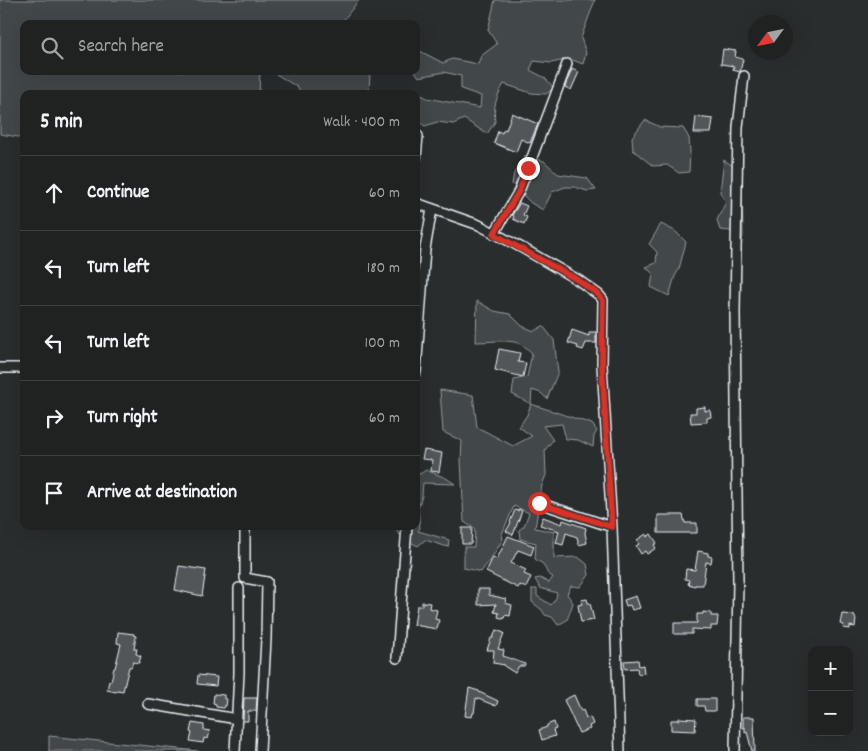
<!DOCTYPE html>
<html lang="en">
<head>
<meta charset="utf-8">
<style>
	body { margin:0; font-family:Dekko,sans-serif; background:#282a2a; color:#f1f3f6 }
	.controls { position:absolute; right:15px; bottom:15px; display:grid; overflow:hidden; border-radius:10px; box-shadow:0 5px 20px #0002 }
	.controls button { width:45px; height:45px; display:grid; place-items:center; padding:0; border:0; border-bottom:1px solid #3d3f40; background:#202222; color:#f1f3f6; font:25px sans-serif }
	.compass { position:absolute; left:748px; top:15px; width:45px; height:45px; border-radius:50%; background:#202222; box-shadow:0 5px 20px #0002; rotate:237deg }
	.stop { position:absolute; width:15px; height:15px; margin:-11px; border:4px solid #d93025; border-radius:50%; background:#fff }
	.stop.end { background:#d93025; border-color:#fff; box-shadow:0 1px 5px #0008 }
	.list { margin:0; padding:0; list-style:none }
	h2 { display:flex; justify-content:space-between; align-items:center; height:65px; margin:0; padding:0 20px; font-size:21px }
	h2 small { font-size:16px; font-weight:400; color:#a2a4a5 }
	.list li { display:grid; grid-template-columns:32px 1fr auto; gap:15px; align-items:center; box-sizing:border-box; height:75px; padding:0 20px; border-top:1px solid #3d3f40 }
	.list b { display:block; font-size:19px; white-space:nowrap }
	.list em { font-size:16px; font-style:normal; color:#a2a4a5 }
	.icon { flex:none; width:28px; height:28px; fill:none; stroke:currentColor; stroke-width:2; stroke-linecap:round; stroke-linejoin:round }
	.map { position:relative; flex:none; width:868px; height:751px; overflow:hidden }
	.search { position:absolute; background:#202222; box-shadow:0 5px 20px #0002; left:20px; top:20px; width:400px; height:55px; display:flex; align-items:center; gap:12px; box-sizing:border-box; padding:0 18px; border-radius:10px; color:#a2a4a5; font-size:19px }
	.panel { position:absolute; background:#202222; box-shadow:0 5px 20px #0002; left:20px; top:90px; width:400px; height:440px; border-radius:10px }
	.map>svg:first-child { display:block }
	.green { fill:#424648; stroke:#959ca0 }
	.building { fill:#535759; stroke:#e8f1f8 }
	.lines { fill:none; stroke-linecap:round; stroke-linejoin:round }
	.street-casing { stroke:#e8f1f8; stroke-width:12 }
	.street { stroke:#2a2d2e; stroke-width:9 }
	.route { stroke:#d93025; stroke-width:6 }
</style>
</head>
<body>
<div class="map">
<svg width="868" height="751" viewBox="0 0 868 751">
	<rect width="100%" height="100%" fill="#2a2d2e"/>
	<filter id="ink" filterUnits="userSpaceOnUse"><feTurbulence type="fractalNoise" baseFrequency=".02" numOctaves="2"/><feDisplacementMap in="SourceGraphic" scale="10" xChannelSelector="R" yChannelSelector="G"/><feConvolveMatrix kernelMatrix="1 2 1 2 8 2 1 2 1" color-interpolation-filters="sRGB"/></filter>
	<g filter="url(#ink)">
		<path class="green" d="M0,0H359L342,22L343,24H24V71H260L259,94H24V138L0,134Z
			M495,0H595L581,38L586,53L583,64L570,59L551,63L534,61L530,70L545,78L554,88L546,94L531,93L504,84C496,97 493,107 495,122L487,134L464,119L453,124L437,122L425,126L416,120V94H411L414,91L427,98L480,108L481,96L461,89V76L444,72L419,77L415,71L416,49L443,63L452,59L478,64L481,56L497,44L488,30Z
			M274,71H370L369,93L303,94L297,87L276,74Z
			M645,120L660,127L683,128L689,138L690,151L689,172L679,173L667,165L653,166L633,150L632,137Z
			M525,156L544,161L558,174L587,178L596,190L587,191L575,187H565L552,192L543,210L531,203L512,184L514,173Z
			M724,160L742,172L743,236L741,246L733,245L731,231L720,230L717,220L726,202L720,192Z
			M661,224L675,231L686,242L679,269L675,276L669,296L651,287L653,274L646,267L656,263L657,252L649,244Z
			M477,301L494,311L510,314L522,326L534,331L543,326L554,340L558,372L547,399L541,393L532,390L531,404L592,424L597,431L594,436L593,447L578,440L566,439L562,424L543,426L553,440L545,450L546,475L542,485L535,528L554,532V558L578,557L587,564L589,575L580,587L571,586L567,594L573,603L567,620L558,625L552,617L545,615L542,610L532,602V589H537V596L551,605L556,598L557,593L540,588L535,579L540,578L549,583L553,577L548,574L543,564L535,559L536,543L520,539L519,530L524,526L529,513L514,506L502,534L503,539L494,554L481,572L464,568V547H474L475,529L464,522L461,460L462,441L443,432L440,390L473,395L477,427L513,446L532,436L519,427L527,415L531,404L512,394L514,380L527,377L532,353C528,349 523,345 518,343C506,339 489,342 476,342Z
			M426,470L446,478L455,484L423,483L422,496L418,509L420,528L418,531L449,540L448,547L425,540L418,546L404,539L392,526H416V471L420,474Z
			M49,736L198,751H49Z"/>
		<path class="building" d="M723,49L736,51L735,57L743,59L740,72L733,70L734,66L721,64Z
			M572,69L579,72L571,90L565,87Z
			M512,113L538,124L530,143L521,139L516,152L494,143L498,131L502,133L504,129L506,130Z
			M696,117L713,119L711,133H694Z
			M520,203L527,206L523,215L527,217L524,224L513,219L514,216L512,215Z
			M572,330L589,336V332H596V343H586L583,350L577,348L578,346L568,343Z
			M499,349L520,353L518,362L526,363L523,377L495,370Z
			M705,407V411L710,410L711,417L707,418V422L691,423L690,413H696V408Z
			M424,450L442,453L439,472L431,471L432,460L422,459Z
			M519,509L522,511L513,535L506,531L511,523L510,522L515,510L518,511Z
			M658,515H683L685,523H697V533H658Z
			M543,517L562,524L563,520L586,528L585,533L587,543L579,545L577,537L566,533L563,545L556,543L559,531L540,525Z
			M462,528H472L471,544H462Z
			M646,534L647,537L651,534L657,543L654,545L656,548L647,554L645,551L641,554L636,546L639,544L637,540Z
			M508,536L534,546L531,555L518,550L511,563L526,570L524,574L531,577L526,588L520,585L518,588L486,572L493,557L497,559Z
			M698,551L708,553V556L712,557L711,563L706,562L703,585H695V586L688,584L689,580L685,579L686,569L695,570Z
			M179,566L206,570L202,596L175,590Z
			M478,589H489V595L506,599L505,603L512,605L510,616L505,615L504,619L498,617L499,613L494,612L496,604L478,605Z
			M636,596L640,608L632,610L630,605L626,606L624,600Z
			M587,599L588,603H590L594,620L581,622L578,605L582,604L581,600Z
			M422,602L430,603L429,608L437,610L435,619L439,620L437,629L414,625L417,606H422Z
			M703,612L711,613V616H718L717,626H711V630L692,629V634H674V623H697V614H703Z
			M842,614L854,615V617L856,618L855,627L850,626V629L843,628L844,625L840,624Z
			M496,630L504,633L498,649L504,650L503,656L525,664L524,666H519L515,673L504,666L505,665L493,663L494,650H487L491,638H493Z
			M118,632L134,634V636H136L134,649H137L136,654L141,656L139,663L133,662L131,667H129L123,691L117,690L116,692L107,690L109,681H111L114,668H115L121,644L117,643Z
			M638,660L639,666L643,665L644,673L638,674L637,668L625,669L624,661Z
			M198,675L217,677L216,686L197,684Z
			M469,688L479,691V692L498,701L496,706L476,698L474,713H473L472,717L465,716Z
			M214,694L224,695V699H227L226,706H224V708L216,707V704L213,703Z
			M574,695L581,711L583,710L586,718L590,717L593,724L589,726L590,729L579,733L564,700Z
			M244,698H257L256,711H248V721H243Z
			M697,699H715V711H705L704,706H697Z
			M743,717H754L755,751H752L747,732L745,733V727L743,728Z
			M679,718L696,719L695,731L671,730V720H679Z
			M554,722L556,729L553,730L555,736L542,740L539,730L547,727V725Z
			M192,723L204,725V730L210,731L208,739L204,738L203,743L190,741L192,733L190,732Z"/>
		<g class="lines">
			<defs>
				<path id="street" d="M416,158L418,136
					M416,203L479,225L524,249L578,280L599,295L603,300L602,365L612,527L620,751
					M494,234L519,191L528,168L567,64
					M0,368H24
					M416,372L425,249L432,209
					M539,503L612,527
					M245,526V578L267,582L266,639L260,751
					M397,658L407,526
					M148,704L237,719
					M235,751L239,673V588
					M735,751L738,582L735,312L738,127L744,76"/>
			</defs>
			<use href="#street" class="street-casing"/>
			<use href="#street" class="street"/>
		</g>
	</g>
	<g class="lines" filter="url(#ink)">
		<path class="route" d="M528,168L519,191L494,234L578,280L599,295L603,300L602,365L612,527L539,503"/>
	</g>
</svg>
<div class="controls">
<button>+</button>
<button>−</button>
</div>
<svg class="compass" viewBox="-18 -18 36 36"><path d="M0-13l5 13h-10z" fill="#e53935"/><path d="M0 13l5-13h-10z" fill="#a2a4a5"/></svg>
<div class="stop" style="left:539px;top:503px"></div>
<div class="stop end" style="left:528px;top:168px"></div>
<div class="search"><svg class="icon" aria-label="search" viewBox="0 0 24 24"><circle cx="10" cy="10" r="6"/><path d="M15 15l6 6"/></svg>Search here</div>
<section class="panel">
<h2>5 min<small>Walk · 400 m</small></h2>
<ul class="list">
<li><svg class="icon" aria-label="ahead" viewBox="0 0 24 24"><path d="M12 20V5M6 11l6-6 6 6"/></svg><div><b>Continue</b></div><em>60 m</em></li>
<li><svg class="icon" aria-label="left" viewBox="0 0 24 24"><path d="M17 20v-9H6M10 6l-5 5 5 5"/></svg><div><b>Turn left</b></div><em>180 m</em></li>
<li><svg class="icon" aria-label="left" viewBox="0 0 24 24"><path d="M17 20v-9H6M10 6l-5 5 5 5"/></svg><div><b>Turn left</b></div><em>100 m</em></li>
<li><svg class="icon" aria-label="right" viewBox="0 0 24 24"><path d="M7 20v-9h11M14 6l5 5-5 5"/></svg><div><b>Turn right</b></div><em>60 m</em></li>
<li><svg class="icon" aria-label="arrive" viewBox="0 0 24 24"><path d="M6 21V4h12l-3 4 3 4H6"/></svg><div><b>Arrive at destination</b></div></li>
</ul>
</section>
</div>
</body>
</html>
